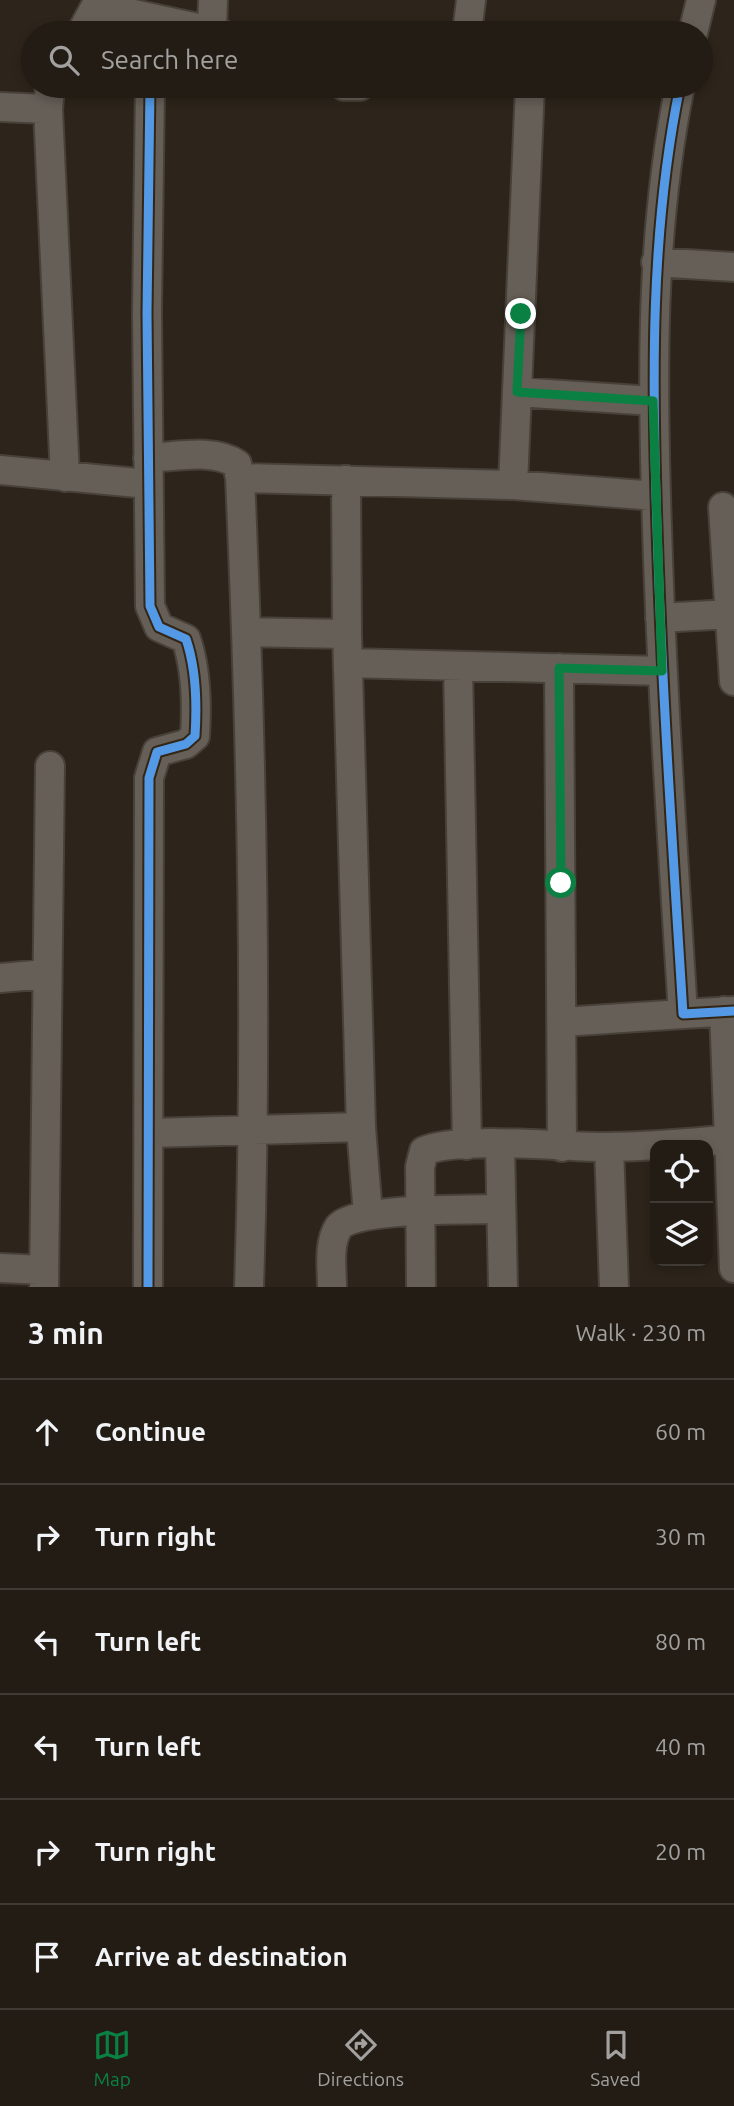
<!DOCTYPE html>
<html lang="en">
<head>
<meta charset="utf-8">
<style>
	body { margin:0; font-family:Ubuntu,sans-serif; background:#2e2922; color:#f1f3f6 }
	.controls { position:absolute; right:21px; bottom:21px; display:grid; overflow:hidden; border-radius:14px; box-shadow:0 4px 10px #0003 }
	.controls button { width:63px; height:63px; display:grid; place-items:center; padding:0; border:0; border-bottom:2px solid #3f3a34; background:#221c14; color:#f1f3f6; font:35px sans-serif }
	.stop { position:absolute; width:21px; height:21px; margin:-16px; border:5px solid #0b8043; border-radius:50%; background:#fff }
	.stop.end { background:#0b8043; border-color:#fff; box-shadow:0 2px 7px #0008 }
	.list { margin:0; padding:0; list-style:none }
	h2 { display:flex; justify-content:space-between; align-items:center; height:91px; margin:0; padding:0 28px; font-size:30px }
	h2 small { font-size:23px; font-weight:400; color:#a2a1a0 }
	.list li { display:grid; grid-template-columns:46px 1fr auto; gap:21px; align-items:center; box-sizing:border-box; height:105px; padding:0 28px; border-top:2px solid #3f3a34 }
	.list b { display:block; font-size:26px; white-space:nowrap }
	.list em { font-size:23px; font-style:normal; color:#a2a1a0 }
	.icon { flex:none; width:38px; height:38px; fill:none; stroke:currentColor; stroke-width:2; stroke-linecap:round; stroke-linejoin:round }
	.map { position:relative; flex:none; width:734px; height:1287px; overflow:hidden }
	.search { position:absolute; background:#221c14; box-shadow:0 4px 10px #0003; left:21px; right:21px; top:21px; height:77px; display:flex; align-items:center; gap:18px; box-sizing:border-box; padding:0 24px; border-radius:38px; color:#a2a1a0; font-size:26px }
	.sheet { height:721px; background:#221c14 }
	nav { display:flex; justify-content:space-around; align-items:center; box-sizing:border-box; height:98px; border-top:2px solid #3f3a34; background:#221c14; font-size:19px; color:#a2a1a0 }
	nav a { display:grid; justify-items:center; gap:4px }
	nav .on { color:#0b8043 }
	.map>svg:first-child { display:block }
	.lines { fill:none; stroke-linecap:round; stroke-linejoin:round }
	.minor-casing { stroke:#484139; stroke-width:32 }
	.minor { stroke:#655f57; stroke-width:28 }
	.cycleway-casing { stroke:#342614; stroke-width:13 }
	.cycleway { stroke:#5399e6; stroke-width:9 }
	.route { stroke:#0b8043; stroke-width:9 }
</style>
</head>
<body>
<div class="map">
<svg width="734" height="1287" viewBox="0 0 734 1287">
	<rect width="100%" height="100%" fill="#2d251b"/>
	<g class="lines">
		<defs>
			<path id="minor" d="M97,6L220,33
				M212,30L213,0
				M81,33L99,0
				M467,33L471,0
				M693,33L701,0
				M50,86L48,109L65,477
				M344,86H360
				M680,86C650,232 652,379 657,528C662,690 673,852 683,1014L734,1011
				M0,107L48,109
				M656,262L734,267
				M517,392L653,401
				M148,458C176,457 213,448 237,464L240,478C252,748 258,1018 249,1287
				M0,470L148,484
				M240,478L513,485L656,496
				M346,480L347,634L361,1127L368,1215
				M513,485L530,86
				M723,507L734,681
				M660,618L730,614
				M247,632L347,634
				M348,663L662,671
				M458,666L467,1145
				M559,668L562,1147
				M0,978L46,974
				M724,1011L734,1268
				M562,1022L683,1014
				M150,1133L361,1127
				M500,1145L503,1287
				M609,1147L614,1287
				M0,1268L44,1270
				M44,1287L50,766
				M148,1287L149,778L157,752L186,744L195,736C197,705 196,668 186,639L159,627L150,606L147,313L150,86
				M332,1287C332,1269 328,1245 338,1228C350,1207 473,1210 501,1209
				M421,1287L420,1167L424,1151C457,1136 564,1147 605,1147C648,1147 692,1143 734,1139"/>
		</defs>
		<use href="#minor" class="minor-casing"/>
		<use href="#minor" class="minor"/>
		<defs>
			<path id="cycleway" d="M680,86C650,232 652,379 657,528C662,690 673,852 683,1014L734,1011
				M148,1287L149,778L157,752L186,744L195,736C197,705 196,668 186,639L159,627L150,606L147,313L150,86"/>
		</defs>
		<use href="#cycleway" class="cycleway-casing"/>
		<use href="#cycleway" class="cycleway"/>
	</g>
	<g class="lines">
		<path class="route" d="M521,314L517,392L653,401L662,671L559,668L561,883"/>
	</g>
</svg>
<div class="controls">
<button><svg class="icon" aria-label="locate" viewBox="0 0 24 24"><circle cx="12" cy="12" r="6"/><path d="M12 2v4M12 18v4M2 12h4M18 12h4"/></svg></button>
<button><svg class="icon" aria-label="layers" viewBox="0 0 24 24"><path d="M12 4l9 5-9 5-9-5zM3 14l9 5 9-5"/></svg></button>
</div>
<div class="stop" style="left:561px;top:883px"></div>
<div class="stop end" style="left:521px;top:314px"></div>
<div class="search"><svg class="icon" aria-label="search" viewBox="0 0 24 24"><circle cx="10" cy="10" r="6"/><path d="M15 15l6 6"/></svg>Search here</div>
</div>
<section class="sheet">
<h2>3 min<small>Walk · 230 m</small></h2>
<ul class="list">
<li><svg class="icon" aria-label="ahead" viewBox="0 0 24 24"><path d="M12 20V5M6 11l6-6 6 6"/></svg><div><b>Continue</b></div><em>60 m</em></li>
<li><svg class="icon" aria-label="right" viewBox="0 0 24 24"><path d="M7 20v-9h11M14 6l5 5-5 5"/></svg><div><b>Turn right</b></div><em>30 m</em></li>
<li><svg class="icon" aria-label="left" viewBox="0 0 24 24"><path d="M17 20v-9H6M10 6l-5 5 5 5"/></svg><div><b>Turn left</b></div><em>80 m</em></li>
<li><svg class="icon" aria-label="left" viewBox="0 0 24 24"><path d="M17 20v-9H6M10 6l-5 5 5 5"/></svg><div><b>Turn left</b></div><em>40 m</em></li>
<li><svg class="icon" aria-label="right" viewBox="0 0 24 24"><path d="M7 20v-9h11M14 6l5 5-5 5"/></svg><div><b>Turn right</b></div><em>20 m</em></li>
<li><svg class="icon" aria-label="arrive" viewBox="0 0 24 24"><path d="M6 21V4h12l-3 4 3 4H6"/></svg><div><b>Arrive at destination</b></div></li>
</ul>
</section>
<nav>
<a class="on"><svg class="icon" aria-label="map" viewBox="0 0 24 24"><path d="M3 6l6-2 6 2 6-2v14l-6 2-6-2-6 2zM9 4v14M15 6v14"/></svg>Map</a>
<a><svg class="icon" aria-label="directions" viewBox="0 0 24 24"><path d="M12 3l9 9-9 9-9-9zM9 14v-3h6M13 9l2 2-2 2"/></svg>Directions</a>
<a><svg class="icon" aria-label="saved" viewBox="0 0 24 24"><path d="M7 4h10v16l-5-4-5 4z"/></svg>Saved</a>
</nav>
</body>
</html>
